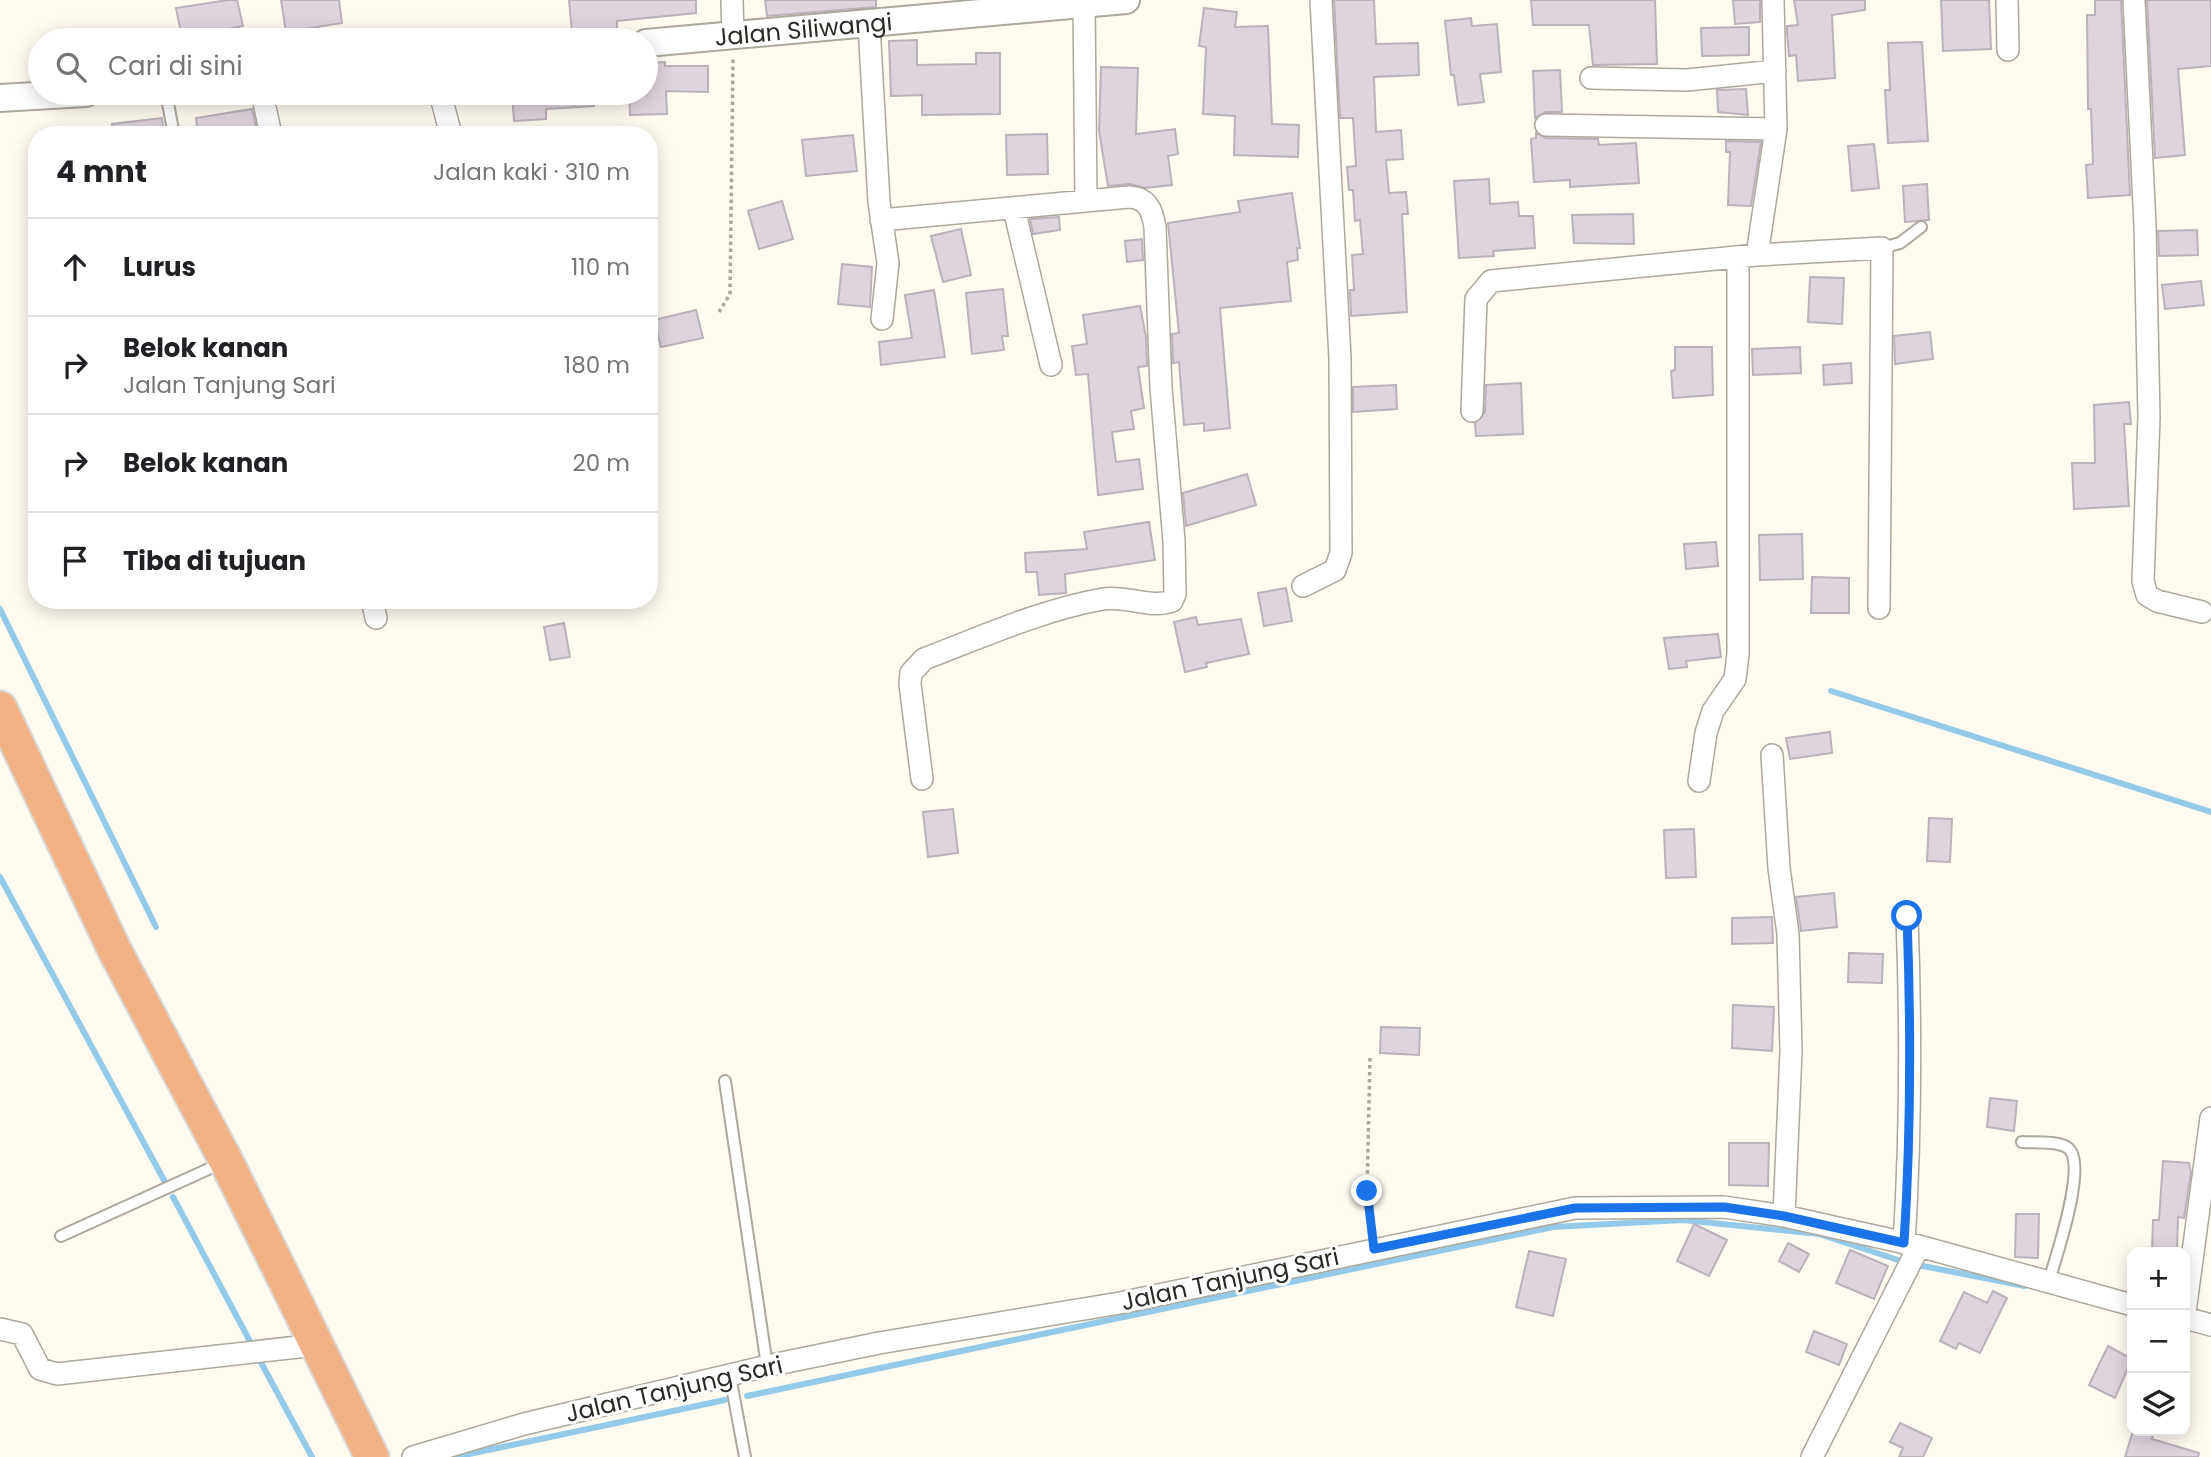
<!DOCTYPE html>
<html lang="id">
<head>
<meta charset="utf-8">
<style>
	body { margin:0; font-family:Poppins,sans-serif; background:#f2f2f2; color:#202124 }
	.controls { position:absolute; right:21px; bottom:21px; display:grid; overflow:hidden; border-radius:14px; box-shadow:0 4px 18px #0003 }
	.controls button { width:63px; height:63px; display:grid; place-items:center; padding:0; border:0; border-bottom:2px solid #e0e0e0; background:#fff; color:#202124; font:35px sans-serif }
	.stop { position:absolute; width:21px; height:21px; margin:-16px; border:5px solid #1a73e8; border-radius:50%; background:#fff }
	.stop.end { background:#1a73e8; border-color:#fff; box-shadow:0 2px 7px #0008 }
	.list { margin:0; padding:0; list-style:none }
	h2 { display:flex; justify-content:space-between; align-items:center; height:91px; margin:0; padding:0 28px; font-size:30px }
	h2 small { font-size:23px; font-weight:400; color:#757577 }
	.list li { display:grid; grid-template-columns:46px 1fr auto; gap:21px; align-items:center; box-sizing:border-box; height:98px; padding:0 28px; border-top:2px solid #e0e0e0 }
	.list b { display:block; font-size:26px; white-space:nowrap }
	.list p { margin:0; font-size:23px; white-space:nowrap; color:#757577 }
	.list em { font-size:23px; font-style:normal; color:#757577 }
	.icon { flex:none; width:38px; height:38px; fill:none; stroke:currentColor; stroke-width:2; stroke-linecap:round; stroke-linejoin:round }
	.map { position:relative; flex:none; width:2211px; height:1457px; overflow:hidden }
	.search { position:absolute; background:#fff; box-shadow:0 4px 18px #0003; left:28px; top:28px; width:630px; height:77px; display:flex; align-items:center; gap:18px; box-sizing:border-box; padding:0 24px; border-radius:38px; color:#757577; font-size:26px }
	.panel { position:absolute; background:#fff; box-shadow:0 4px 18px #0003; left:28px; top:126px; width:630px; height:483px; border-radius:28px }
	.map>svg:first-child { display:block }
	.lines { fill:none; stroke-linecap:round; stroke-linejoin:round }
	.stream { stroke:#94cae9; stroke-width:6 }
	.building { fill:#dfd4de; stroke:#bbb1ba; stroke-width:2 }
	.service-casing { stroke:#ada89c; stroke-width:14 }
	.minor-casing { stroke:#ada89c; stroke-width:24 }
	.tertiary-casing { stroke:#ada89c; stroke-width:30 }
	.primary-casing { stroke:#d9d9d8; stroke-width:37 }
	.path { stroke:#a8a59d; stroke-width:3.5; stroke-dasharray:3.5 3.5; stroke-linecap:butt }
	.service { stroke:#fff; stroke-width:10 }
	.minor { stroke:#fff; stroke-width:21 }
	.tertiary { stroke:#fff; stroke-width:26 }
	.primary { stroke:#f2b286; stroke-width:33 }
	.route { stroke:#1a73e8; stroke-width:9 }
	.labels { text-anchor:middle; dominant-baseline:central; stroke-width:6; stroke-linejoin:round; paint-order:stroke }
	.street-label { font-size:24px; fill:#2b2a25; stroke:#fff }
</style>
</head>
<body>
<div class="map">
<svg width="2211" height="1457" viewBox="0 0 2211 1457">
	<rect width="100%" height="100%" fill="#fffbf1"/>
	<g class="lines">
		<path class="stream" d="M0,609L156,927
			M1831,691L2211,812
			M0,877L165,1182
			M173,1197L253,1347
			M1918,1265L2025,1286
			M258,1357L312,1457
			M747,1396L1553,1227L1683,1220L1819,1234L1898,1260
			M455,1457L725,1400"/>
	</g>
	<path class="building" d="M228,0H237L243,26L182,38L176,8Z
		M281,0H339L342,23L286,32Z
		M569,0H696V13L617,21V30L572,32Z
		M765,0H876V7L767,16Z
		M1334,0H1374L1376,44L1418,43L1419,75L1374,77L1376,132L1401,130L1403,159L1386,160L1389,193L1406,192L1408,214H1402L1407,312L1351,316L1350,290H1354L1352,255L1363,254L1360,220L1355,221L1353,190H1349L1347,167L1356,166L1353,118H1340Z
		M1531,0H1655L1657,64L1593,65L1589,25H1533Z
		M1733,0H1760V22L1735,24Z
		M1794,0H1865V10L1832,15L1835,78L1798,81L1796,55L1789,56L1787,33V26L1798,25Z
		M1941,0H1989L1991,49L1943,51Z
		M2095,0H2121L2130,195L2088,198L2086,165L2093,164L2091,109H2088L2087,15H2095Z
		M2147,0H2211V66L2178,69L2185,155L2155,158Z
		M1204,8L1237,12L1235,27L1268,26L1272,124L1299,125L1298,157L1234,155L1235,116L1203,114L1206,47L1199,46Z
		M1471,18L1472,26L1497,24L1501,72L1480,74L1484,102L1458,105L1454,75H1451L1445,21Z
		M1749,27V55L1702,56L1701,28Z
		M917,40V65L976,64V53H1000V114L922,115V95L891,96L889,41Z
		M1922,42L1928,141L1888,143L1885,90H1890L1888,43Z
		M665,62V66H708V92L666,91L667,114L630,115L629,93H646V63Z
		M1101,67L1138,68L1136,134L1175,129L1178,154L1168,156L1172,185L1145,188L1130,184L1108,186L1099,131Z
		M1560,70L1562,112H1546L1535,118L1533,71Z
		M1746,89L1748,115L1718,112L1717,90Z
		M512,93H594V106L546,109V119L514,121Z
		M252,109L258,135H198L196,118Z
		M162,118L164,135H113L112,124Z
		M1536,133L1546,138L1598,139L1599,145L1636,143L1639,183L1570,187V180L1534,182L1531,139L1536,138Z
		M1047,134L1048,174L1007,175L1006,135Z
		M853,135L857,171L806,176L802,140Z
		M1726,141L1761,142L1751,206L1728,205L1730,152H1726Z
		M1874,144L1879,188L1852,191L1848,146Z
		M1489,179L1490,204L1518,202L1519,216H1533L1535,248L1493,251L1494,256L1459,258L1454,181Z
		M1927,184L1929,220L1905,222L1903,186Z
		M1292,193L1300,248H1297L1298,260L1287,262L1291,301L1220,308L1230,428L1204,431V423L1184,425L1179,362L1173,363L1172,334L1179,333L1168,223L1240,212L1238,201Z
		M782,201L793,239L759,249L748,211Z
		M1633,214L1634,244L1574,243L1572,215Z
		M1059,217L1060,230L1033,234L1030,219Z
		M961,229L971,275L943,282L931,236Z
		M2197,230L2198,255L2159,256L2158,231Z
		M1142,239L1143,260L1127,262L1125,241Z
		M842,264L872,267L870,307L838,304Z
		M1810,277L1844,278L1842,324L1808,322Z
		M2201,281L2204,305L2165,309L2162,285Z
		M1003,289L1008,336H1002L1004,350L972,354L966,293Z
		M934,290L945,357L881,365L879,342L912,338L905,295Z
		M1140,306L1146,337L1147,366L1138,367L1144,408L1131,411L1134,429L1112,432L1116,462L1139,459L1143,489L1098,495L1088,374L1076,375L1072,346L1087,344L1083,315Z
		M696,310L703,338L661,347L654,320Z
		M1930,332L1933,359L1895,364L1894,336Z
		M1675,347H1712L1713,395L1673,398L1671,371L1675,370Z
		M1800,347L1801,373L1753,375L1752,349Z
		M1851,363L1852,383L1824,385L1823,365Z
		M1521,383L1523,434L1476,436L1475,423L1485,412L1486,385Z
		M1396,385L1397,409L1353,412V387Z
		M2129,402L2131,424H2124L2129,506L2074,509L2072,463H2095L2094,405Z
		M1247,474L1256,505L1186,526L1183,493Z
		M1149,522L1155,560L1065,574L1066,593L1039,595L1037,572H1026L1025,553L1087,549L1084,532Z
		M1802,534L1803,579L1760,580L1759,535Z
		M1716,542L1718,566L1686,569L1684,544Z
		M1812,577L1849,578V613H1811Z
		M1286,588L1292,621L1264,626L1258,593Z
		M1196,617L1198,625L1241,619L1249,654L1206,663L1207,667L1185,672L1174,622Z
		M564,623L570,657L550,660L544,627Z
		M1718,634L1721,657L1686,661L1687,667L1669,669L1664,638Z
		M1830,732L1832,753L1790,759L1786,738Z
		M953,809L958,853L928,857L923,812Z
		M1929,818L1952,819L1950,862L1927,861Z
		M1694,829L1696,877L1666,878L1664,830Z
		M1834,893L1837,927L1801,931L1796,897Z
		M1772,917L1773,943L1732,944V918Z
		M1849,953L1883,954L1882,983L1848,982Z
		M1733,1005L1774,1007L1772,1051L1732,1048Z
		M1381,1027L1420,1028L1419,1055L1380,1053Z
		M1990,1098L2017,1101L2014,1131L1987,1127Z
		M1729,1143H1769L1768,1186L1729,1185Z
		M2163,1161L2189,1163L2191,1172L2184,1218L2178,1217L2177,1252H2152L2153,1220H2159Z
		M2016,1214H2039L2038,1258L2015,1257Z
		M1694,1224L1727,1240L1709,1276L1677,1261Z
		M1788,1243L1809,1254L1799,1272L1779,1261Z
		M1850,1250L1888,1266L1874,1299L1836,1283Z
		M1529,1251L1566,1259L1553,1316L1516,1307Z
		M1993,1291L2007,1298L1980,1353L1959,1343L1956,1349L1940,1341L1964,1292L1987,1303Z
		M1814,1331L1847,1344L1839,1365L1806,1352Z
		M2108,1346L2132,1359L2115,1398L2089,1385Z
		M1900,1423L1932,1438L1923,1457H1899L1903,1448L1890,1442Z
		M2133,1431H2154L2152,1439L2199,1453L2198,1457H2125Z"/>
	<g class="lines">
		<defs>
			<path id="service" d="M166,93L174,135
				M1882,248L1900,243L1921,227
				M725,1081L767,1366
				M2022,1142C2033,1143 2062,1140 2070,1150C2086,1170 2055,1260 2048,1284
				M61,1236L224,1162
				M730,1376L745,1457"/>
			<path id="minor" d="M732,0L733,37
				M2007,0L2008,50
				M2134,0L2145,225L2149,417L2143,581L2147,595L2157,601L2202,612
				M1084,3L1086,200
				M869,25L879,202L888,263L882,319
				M1591,78L1687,80L1775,71
				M262,93L271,135
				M440,93L451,135
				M1546,125L1776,129
				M1014,209L1051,365
				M881,220L1129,197C1148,198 1152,210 1155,227L1161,388L1174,541L1175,594L1172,601C1149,609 1127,595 1103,599C1041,610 982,637 924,659L911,673L910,684L922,779
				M1757,255L1776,129L1773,0
				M1472,411L1476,299L1491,281L1757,255L1882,248L1879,608
				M1303,586L1335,570L1341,553L1340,358L1321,0
				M372,600L376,618
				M1772,755L1779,868L1788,934L1791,1051L1784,1216
				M1699,781L1706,733L1713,711L1735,679L1738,654V258
				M1904,1243C1911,1133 1911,1025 1907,916
				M2185,1312L2211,1118
				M2185,1318L2211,1325
				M0,1329L22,1334L40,1369L57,1374L316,1345
				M413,1457L524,1424L767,1366L879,1343L1120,1303L1575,1208L1724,1207L1784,1216L1919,1246L2132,1305
				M1812,1457L1919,1246"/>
			<g id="tertiary">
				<path id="s1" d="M646,43L1126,0"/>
				<path d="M0,98L86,93"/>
			</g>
			<path id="primary" d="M0,708L115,951L226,1161L372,1457"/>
		</defs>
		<use href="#service" class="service-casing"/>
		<use href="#minor" class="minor-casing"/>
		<use href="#tertiary" class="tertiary-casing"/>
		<use href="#primary" class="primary-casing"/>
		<path class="path" d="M719,312L730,294L733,58
			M1370,1058L1367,1191L1371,1229"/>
		<use href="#service" class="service"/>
		<use href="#minor" class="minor"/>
		<use href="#tertiary" class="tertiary"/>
		<use href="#primary" class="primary"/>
	</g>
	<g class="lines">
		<path class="route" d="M1367,1191L1374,1249L1575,1208L1724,1207L1784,1216L1904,1243C1911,1134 1911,1025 1907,916"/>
	</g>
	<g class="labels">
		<g class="street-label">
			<text stroke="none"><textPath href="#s1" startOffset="158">Jalan Siliwangi</textPath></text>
			<text transform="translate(1230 1279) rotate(-12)">Jalan Tanjung Sari</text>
			<text transform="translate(674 1389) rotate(-13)">Jalan Tanjung Sari</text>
		</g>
	</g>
</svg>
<div class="controls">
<button>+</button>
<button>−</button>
<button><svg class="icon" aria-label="layers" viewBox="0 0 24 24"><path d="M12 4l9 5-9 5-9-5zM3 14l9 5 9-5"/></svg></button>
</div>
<div class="stop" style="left:1907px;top:916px"></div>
<div class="stop end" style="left:1367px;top:1191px"></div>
<div class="search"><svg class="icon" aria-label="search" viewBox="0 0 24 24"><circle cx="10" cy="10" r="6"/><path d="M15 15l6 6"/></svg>Cari di sini</div>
<section class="panel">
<h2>4 mnt<small>Jalan kaki · 310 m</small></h2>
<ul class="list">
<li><svg class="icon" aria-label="ahead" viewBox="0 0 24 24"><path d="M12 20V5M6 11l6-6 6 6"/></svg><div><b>Lurus</b></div><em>110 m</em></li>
<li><svg class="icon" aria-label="right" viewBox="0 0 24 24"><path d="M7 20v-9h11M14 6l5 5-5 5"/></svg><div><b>Belok kanan</b><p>Jalan Tanjung Sari</p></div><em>180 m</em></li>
<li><svg class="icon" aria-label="right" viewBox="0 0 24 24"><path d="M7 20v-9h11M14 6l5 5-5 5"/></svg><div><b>Belok kanan</b></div><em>20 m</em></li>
<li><svg class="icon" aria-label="arrive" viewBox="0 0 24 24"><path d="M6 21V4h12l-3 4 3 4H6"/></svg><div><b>Tiba di tujuan</b></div></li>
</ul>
</section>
</div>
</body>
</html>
